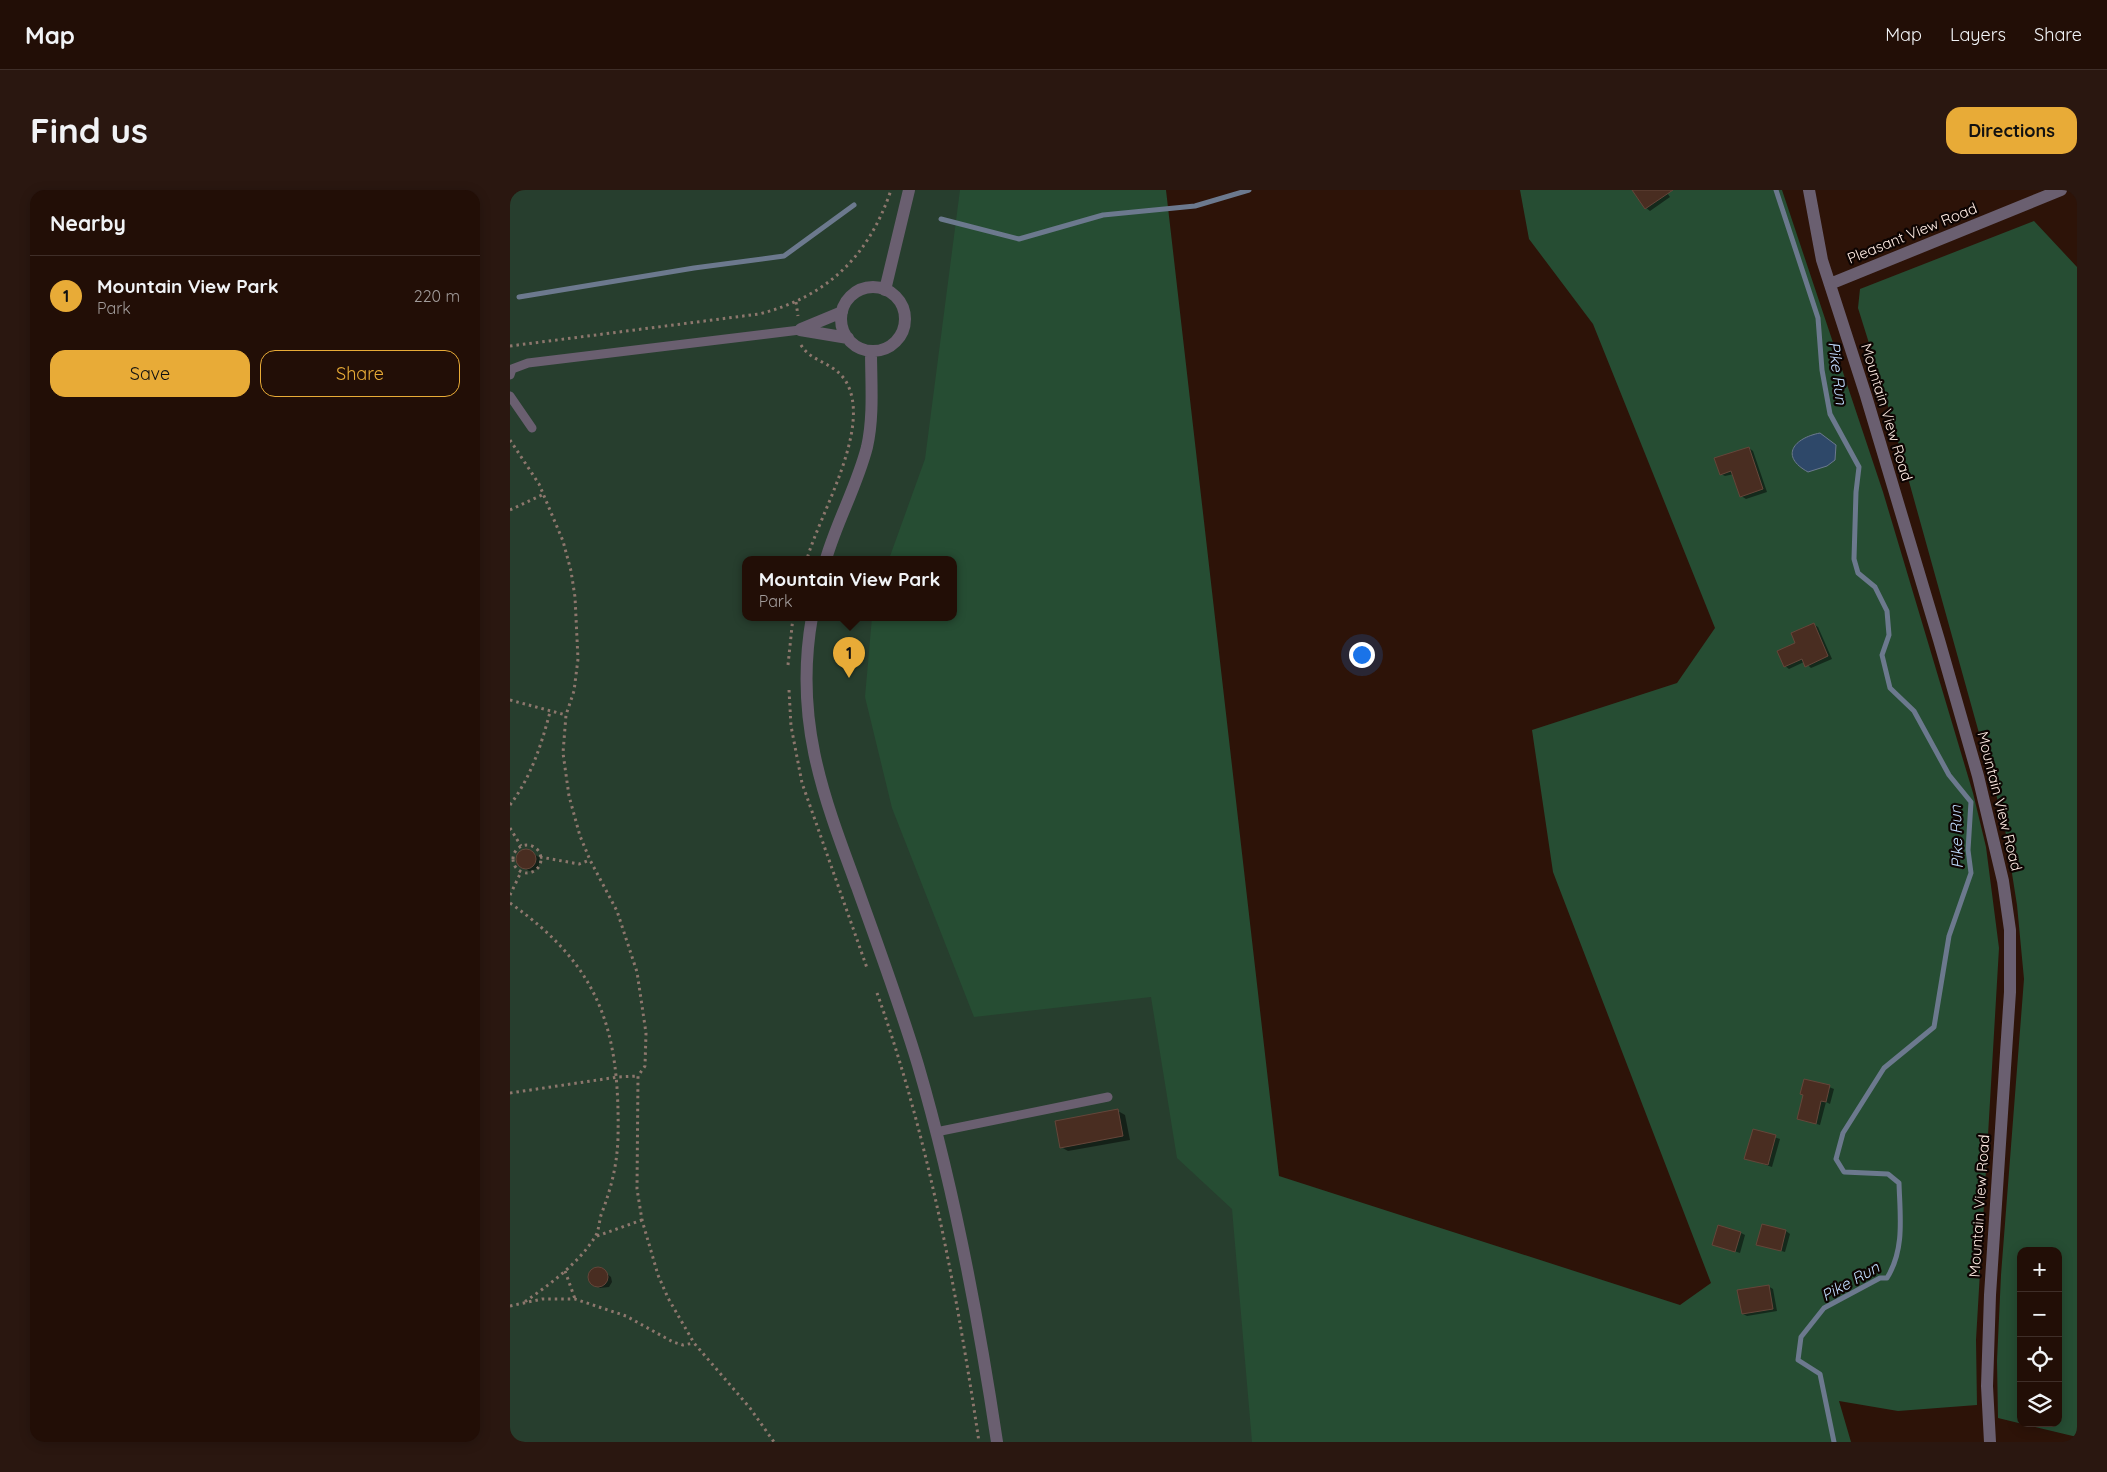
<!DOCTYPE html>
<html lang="en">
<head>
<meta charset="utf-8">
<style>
	body { margin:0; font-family:Quicksand,sans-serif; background:#2a1710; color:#f1f3f6 }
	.controls { position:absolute; right:15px; bottom:15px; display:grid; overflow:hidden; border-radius:10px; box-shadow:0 2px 12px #0003 }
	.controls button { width:45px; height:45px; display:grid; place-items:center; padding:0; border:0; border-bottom:1px solid #3f2e28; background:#220e06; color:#f1f3f6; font:25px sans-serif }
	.you { position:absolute; left:851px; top:464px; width:18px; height:18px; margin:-12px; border:4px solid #fff; border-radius:50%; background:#1a73e8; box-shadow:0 0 0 8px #1a73e833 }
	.badge { display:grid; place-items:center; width:32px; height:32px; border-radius:50%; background:#e8ab37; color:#111; font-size:16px; font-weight:700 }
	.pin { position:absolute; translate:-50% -41px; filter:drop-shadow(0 1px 2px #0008) }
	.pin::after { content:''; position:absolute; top:26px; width:18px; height:15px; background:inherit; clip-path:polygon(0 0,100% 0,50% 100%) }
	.popup { position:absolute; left:232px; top:366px; width:215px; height:65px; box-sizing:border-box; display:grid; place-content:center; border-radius:10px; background:#220e06; filter:drop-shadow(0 1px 4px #0005); font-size:16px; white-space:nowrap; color:#a29c9b }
	.popup b { font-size:19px; color:#f1f3f6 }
	.popup::after { content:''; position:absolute; left:50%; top:100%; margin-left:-10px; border:10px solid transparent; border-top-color:#220e06 }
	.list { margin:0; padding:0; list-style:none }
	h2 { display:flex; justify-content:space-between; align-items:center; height:65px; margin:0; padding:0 20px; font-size:21px }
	h2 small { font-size:16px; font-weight:400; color:#a29c9b }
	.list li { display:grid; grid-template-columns:32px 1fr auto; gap:15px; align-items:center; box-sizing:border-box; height:80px; padding:0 20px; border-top:1px solid #3f2e28 }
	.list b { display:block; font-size:19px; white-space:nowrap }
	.list p { margin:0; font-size:16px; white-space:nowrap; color:#a29c9b }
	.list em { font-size:16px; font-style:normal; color:#a29c9b }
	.actions { display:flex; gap:10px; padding:15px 20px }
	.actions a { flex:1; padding:11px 0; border:1px solid #e8ab37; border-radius:15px; text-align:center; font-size:18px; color:#e8ab37 }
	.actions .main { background:#e8ab37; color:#111 }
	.icon { flex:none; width:28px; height:28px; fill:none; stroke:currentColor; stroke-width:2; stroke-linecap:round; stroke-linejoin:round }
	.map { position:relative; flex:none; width:1567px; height:1252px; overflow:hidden; border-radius:15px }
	header { display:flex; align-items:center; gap:30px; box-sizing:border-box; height:70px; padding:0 25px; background:#220e06; border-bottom:1px solid #3f2e28 }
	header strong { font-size:24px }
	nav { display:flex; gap:28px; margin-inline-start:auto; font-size:18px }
	.intro { display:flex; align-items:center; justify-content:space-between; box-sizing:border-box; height:120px; padding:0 30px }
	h1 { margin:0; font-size:35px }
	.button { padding:12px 22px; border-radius:15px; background:#e8ab37; color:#111; font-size:18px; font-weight:700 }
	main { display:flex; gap:30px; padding:0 30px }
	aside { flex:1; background:#220e06; border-radius:15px; box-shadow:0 2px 12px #0003 }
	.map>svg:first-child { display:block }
	.green { fill:#273e2e; fill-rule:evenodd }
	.forest { fill:#264d33; fill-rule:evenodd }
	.water { fill:#2e4869; stroke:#6c798e }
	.shadow { fill:#0007 }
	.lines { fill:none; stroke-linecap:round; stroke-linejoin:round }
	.stream { stroke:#6c798e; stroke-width:5 }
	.building { fill:#492d21; stroke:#64463a }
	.path { stroke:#8d776d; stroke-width:3; stroke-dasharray:2.5 4; stroke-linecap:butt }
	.service { stroke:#6a5f70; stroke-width:9 }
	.minor { stroke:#6a5f70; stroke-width:12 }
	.tertiary { stroke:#6a5f70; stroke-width:12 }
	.labels { text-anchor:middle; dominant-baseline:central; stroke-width:4.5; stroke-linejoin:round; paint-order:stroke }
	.street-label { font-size:15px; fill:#feebe3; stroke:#0d0402 }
	.water-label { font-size:16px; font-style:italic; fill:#bfdafd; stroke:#0d0402 }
</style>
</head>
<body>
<header>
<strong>Map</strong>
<nav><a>Map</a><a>Layers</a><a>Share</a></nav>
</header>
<div class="intro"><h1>Find us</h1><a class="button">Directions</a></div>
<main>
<aside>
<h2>Nearby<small></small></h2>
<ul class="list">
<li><span class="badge">1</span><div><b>Mountain View Park</b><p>Park</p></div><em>220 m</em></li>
</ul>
<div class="actions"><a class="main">Save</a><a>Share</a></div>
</aside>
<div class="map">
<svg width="1567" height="1252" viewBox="0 0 1567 1252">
	<rect width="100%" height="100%" fill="#2d1308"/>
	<path class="green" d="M0,0H617L763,1252H0ZM235,369H443V427H235Z"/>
	<path class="forest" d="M450,0H656L769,986L1170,1115L1201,1093L1043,682L1022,540L1167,493L1205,438L1083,134L1019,49L1010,0H1272L1373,302L1463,603L1476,657L1489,758L1466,1150L1467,1215L1388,1221L1329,1211L1341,1252H742L722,1019L667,968L641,807L464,827L382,618L355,507L362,427H443V369H379L415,269Z
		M1524,31L1567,77V1247L1488,1228L1487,1171L1491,1085L1514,789L1507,715L1494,633L1373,198L1348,118L1350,99ZM1511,1061H1548V1233H1511Z"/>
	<path class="water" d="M1310,243L1326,255L1325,270L1317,276L1298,282C1269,266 1284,248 1310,243Z"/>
	<path class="shadow" d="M1123,0H1155L1160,7L1140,21L1136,18Z
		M1239,258L1243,261L1257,302L1236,309L1231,306L1224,284L1215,286L1211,284Z
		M1303,434L1308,437L1322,469L1301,478L1294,472L1279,479L1275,476Z
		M18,660L30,668L28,679L19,681L8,672V666L12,661Z
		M1319,897L1324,899L1320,914L1316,912L1310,935L1288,928Z
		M608,921L615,925L620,950L558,961L551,957Z
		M1243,940L1270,949L1262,977L1240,970Z
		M1276,1041L1280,1044L1275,1062L1248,1054Z
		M1231,1043L1235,1045L1230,1063L1203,1054Z
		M90,1078L101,1087L102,1092L99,1097L90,1098L81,1092L80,1083L84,1079Z
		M1258,1096L1263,1099L1267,1121L1237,1126L1233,1124Z"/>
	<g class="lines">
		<path class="stream" d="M1266,0L1308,128L1312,180L1320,224L1349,277L1346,302L1344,369L1348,383L1365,397L1377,421L1379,445L1372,465L1380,498L1404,521L1439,585L1461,612L1458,660L1461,683L1439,746L1424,837L1374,878L1333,943L1326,969L1334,982L1378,984L1389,993C1390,1026 1395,1059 1377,1088H1370L1314,1118L1291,1147L1288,1170L1310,1184L1324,1252
			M431,29L509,49L593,25L685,16L739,0
			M9,107L184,78L274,66L344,15"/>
	</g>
	<path class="building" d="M1122,0H1163L1135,19Z
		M1239,257L1253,299L1230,307L1221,281L1210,285L1204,268Z
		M1304,433L1318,466L1295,477L1292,469L1274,477L1267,461L1285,453L1281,443Z
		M6 669a10 10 0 1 1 20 0a10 10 0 1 1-20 0Z
		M1294,889L1320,895L1316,912L1311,911L1306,934L1287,929L1293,905L1290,904Z
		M608,919L613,946L550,958L545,931Z
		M1243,939L1266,945L1258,975L1234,969Z
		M1252,1034L1276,1040L1271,1061L1246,1055Z
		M1208,1035L1231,1042L1225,1062L1202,1055Z
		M78 1087a10 10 0 1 1 20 0a10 10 0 1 1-20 0Z
		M1259,1095L1263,1119L1232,1124L1227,1100Z"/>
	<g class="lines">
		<path class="path" d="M286,112L288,126
			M291,155C301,172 323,172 335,190C364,235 310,323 297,369
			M0,156L249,124C317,107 359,66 381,0
			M0,250L29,294L53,351L61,381L65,407L68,469L64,501L56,525L53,563L59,606L70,646L80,670L107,721L127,782L136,843L135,876L128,886L127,999L132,1030L148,1085L158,1108L184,1153L240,1218L264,1252
			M0,320L32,305
			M278,475L283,427
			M279,500L281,536L292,593L357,778
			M0,510L56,525
			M0,615C21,587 31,556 40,522
			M0,638L11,656
			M3 669a14 14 0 1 1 28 0a14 14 0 1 1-28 0Z
			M30,667L69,674L80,670
			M0,705L11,682
			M0,713C91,777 110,841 108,948C107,976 101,999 91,1025C89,1032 89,1041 85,1047C68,1074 39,1095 13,1113
			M367,803C418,945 447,1103 469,1252
			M0,903L108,887L128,886
			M87,1046L132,1030
			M55,1081L65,1109
			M0,1116L32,1109H65L116,1126L163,1152L173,1155L184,1153"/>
		<path class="service" d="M0,185L2,179L18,173L290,140
			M0,206L22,238
			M426,942L598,907"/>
		<path class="minor" d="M331 129a32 32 0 1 1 64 0a32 32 0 1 1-64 0Z
			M375,100L399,0
			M291,139L332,122
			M290,140L338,148
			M316,369C327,331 347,296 357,257C364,226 361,192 361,161
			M302,427C284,529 312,603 347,697C368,756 390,815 408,875C444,998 468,1125 487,1252"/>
		<path class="tertiary" d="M1299,0L1312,70L1356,206L1429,450L1468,586L1493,691L1500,740V802L1480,1105L1477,1196L1480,1252
			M1320,94L1551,0"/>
	</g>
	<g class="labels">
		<g class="street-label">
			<text transform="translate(1402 43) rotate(-22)">Pleasant View Road</text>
			<text transform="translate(1377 222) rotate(73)">Mountain View Road</text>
			<text transform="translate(1490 611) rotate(76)">Mountain View Road</text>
			<text transform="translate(1469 1016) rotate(-86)">Mountain View Road</text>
		</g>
		<g class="water-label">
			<text transform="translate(1328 183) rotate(83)">Pike Run</text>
			<text transform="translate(1446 647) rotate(-92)">Pike Run</text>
			<text transform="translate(1340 1091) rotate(-29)">Pike Run</text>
		</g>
	</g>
</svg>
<div class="controls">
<button>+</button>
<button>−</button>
<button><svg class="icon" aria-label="locate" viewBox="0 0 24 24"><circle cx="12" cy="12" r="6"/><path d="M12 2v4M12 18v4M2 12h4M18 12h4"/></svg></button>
<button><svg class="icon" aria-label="layers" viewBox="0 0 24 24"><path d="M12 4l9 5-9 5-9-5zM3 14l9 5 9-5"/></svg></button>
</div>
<div class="you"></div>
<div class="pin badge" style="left:339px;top:488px">1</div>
<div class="popup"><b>Mountain View Park</b>Park</div>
</div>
</main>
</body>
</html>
